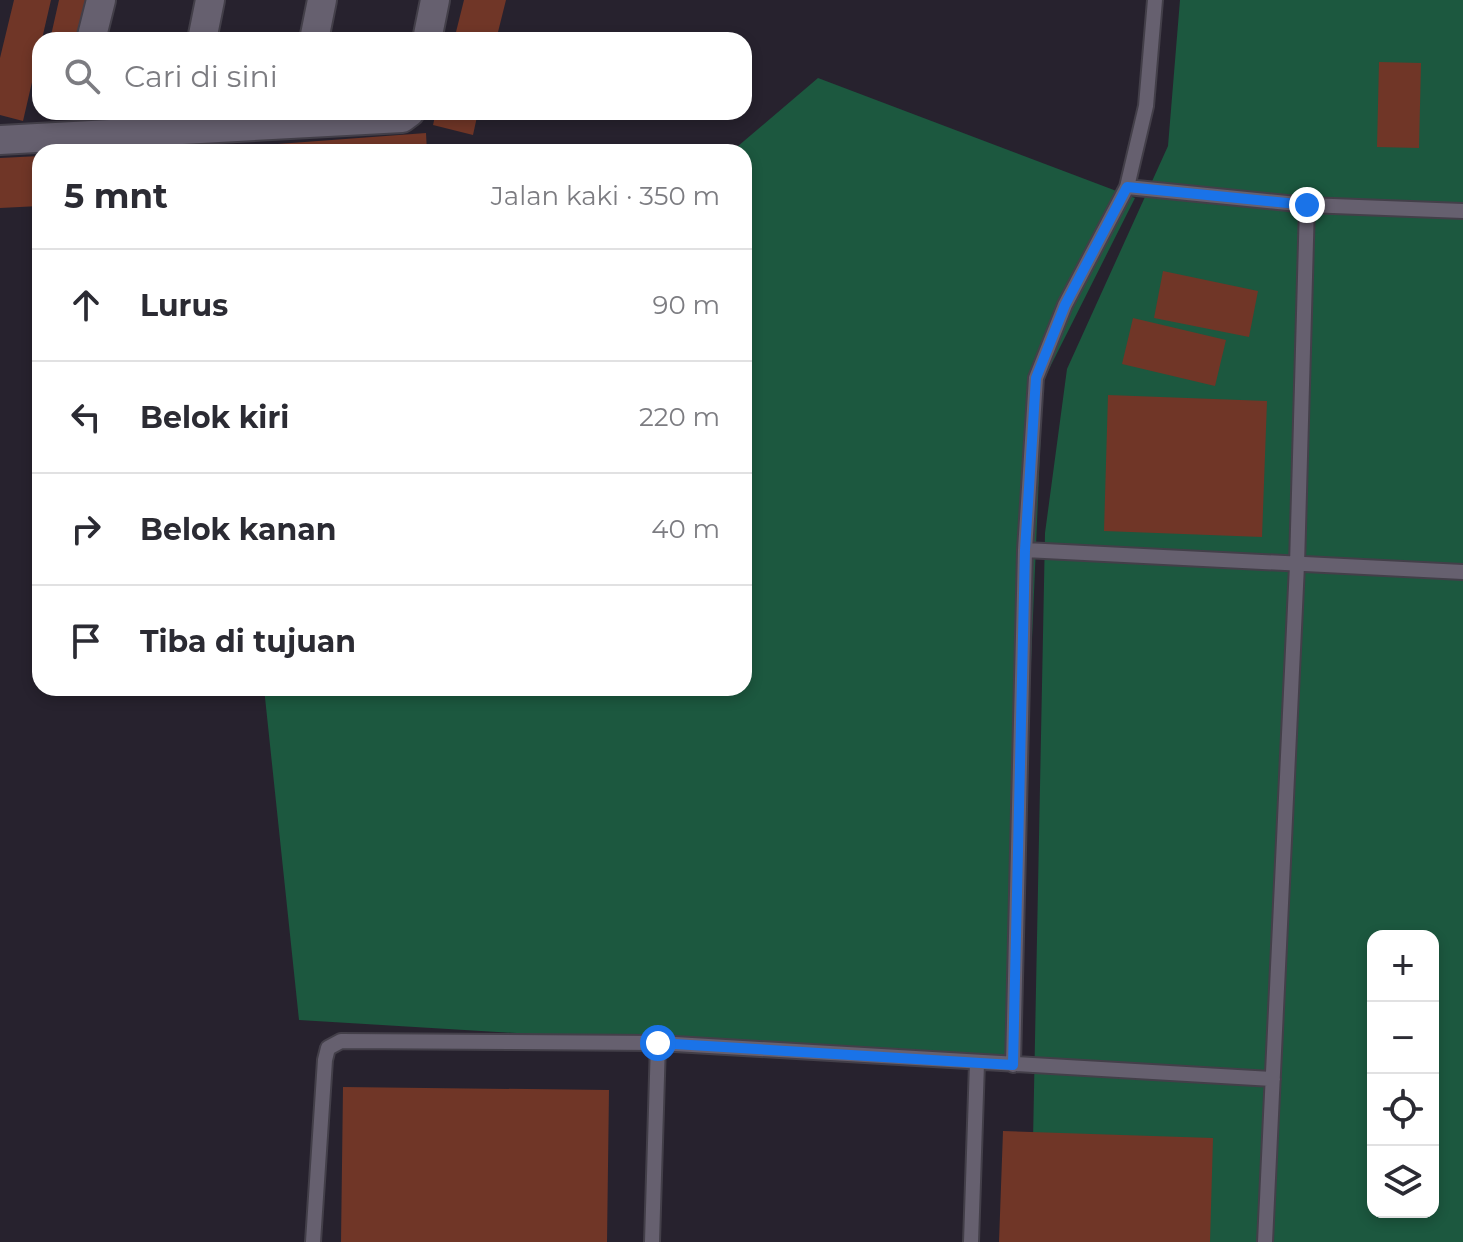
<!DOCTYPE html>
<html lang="id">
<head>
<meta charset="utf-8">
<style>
	body { margin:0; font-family:Montserrat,sans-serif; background:#f2f2f3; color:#2b2b33 }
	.controls { position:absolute; right:24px; bottom:24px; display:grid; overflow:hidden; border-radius:16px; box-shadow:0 4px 12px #0003 }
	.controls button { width:72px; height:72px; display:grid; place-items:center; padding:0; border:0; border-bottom:2px solid #e1e1e2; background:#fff; color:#2b2b33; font:40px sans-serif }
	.stop { position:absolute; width:24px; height:24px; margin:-18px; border:6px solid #1a73e8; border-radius:50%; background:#fff }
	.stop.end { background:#1a73e8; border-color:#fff; box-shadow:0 2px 8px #0008 }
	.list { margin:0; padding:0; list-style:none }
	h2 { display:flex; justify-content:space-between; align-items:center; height:104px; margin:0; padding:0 32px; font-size:34px }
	h2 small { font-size:26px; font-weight:400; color:#7c7c81 }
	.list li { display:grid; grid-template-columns:52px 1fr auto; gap:24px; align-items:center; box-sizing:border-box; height:112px; padding:0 32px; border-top:2px solid #e1e1e2 }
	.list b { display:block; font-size:30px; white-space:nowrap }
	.list em { font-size:26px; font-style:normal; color:#7c7c81 }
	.icon { flex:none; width:44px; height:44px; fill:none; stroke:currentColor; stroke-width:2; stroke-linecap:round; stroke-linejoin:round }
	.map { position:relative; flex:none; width:1463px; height:1242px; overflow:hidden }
	.search { position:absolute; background:#fff; box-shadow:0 4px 12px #0003; left:32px; top:32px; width:720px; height:88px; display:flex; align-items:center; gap:20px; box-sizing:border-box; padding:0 28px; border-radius:24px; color:#7c7c81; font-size:30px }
	.panel { position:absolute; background:#fff; box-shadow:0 4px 12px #0003; left:32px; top:144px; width:720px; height:552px; border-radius:24px }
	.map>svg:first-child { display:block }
	.green { fill:#1c583f; fill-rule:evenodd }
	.building { fill:#703627 }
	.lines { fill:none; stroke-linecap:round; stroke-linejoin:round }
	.service-casing { stroke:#433f49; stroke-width:18 }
	.minor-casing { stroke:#433f49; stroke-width:32 }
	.service { stroke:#66606f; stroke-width:14 }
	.minor { stroke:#66606f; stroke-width:28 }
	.route { stroke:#1a73e8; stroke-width:10 }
</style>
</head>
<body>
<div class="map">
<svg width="1463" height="1242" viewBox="0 0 1463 1242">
	<rect width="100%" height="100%" fill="#27222e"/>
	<path class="green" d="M1180,0H1463V1242H1031L1045,533L1067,369L1168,146ZM1373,936H1433V1212H1373Z
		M818,78L1135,198L1043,381L1014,1063L299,1020L264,688H744V152H731Z"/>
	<path class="building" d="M14,0H51L23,121L0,115V58Z
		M59,0H94L85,40H50Z
		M464,0H506L496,40H454Z
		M1379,62L1421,63L1419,148L1377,147Z
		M436,112H478L473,135L433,125Z
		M426,133L427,152H195V150Z
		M40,156V206L0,208V158Z
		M1163,271L1258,291L1249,337L1154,318Z
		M1133,318L1226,340L1215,386L1122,364Z
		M1108,395L1267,401L1262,537L1104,531Z
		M343,1087L609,1090L607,1242H341Z
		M1003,1131L1213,1138L1210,1242H999Z"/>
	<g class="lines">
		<defs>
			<path id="service" d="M1127,187L1307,205L1463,211
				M1025,550L1463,572
				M1013,1065L1025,550L1036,378L1065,305L1127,187L1146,106L1155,0
				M313,1242L325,1060L328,1048L341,1041L658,1043L1273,1079
				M652,1242L658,1043
				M971,1242L977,1063
				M1265,1242L1297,565L1307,205"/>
			<path id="minor" d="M91,40L101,0
				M202,40L210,0
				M314,40L322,0
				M427,40L435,0
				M0,140L402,118L410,112"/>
		</defs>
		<use href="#service" class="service-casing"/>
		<use href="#minor" class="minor-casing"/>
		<use href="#service" class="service"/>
		<use href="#minor" class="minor"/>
	</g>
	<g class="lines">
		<path class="route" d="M658,1043L1013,1065L1025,550L1036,378L1065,305L1127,187L1307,205"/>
	</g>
</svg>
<div class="controls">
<button>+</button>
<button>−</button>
<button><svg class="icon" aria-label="locate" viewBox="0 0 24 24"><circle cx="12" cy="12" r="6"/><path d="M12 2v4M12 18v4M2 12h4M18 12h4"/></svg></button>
<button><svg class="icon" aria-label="layers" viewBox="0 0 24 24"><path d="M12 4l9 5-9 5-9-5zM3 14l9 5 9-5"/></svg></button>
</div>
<div class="stop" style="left:658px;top:1043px"></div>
<div class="stop end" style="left:1307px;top:205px"></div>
<div class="search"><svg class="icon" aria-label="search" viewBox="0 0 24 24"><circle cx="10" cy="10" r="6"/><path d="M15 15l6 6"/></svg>Cari di sini</div>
<section class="panel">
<h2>5 mnt<small>Jalan kaki · 350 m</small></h2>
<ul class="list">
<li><svg class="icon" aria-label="ahead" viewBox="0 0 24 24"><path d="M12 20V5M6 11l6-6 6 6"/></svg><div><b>Lurus</b></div><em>90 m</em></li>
<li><svg class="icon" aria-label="left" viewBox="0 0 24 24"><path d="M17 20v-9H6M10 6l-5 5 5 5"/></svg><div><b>Belok kiri</b></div><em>220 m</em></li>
<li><svg class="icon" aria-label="right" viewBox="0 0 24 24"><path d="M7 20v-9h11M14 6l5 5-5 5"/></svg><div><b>Belok kanan</b></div><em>40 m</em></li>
<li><svg class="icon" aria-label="arrive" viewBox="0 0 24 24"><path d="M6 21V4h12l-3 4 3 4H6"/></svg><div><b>Tiba di tujuan</b></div></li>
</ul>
</section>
</div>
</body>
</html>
